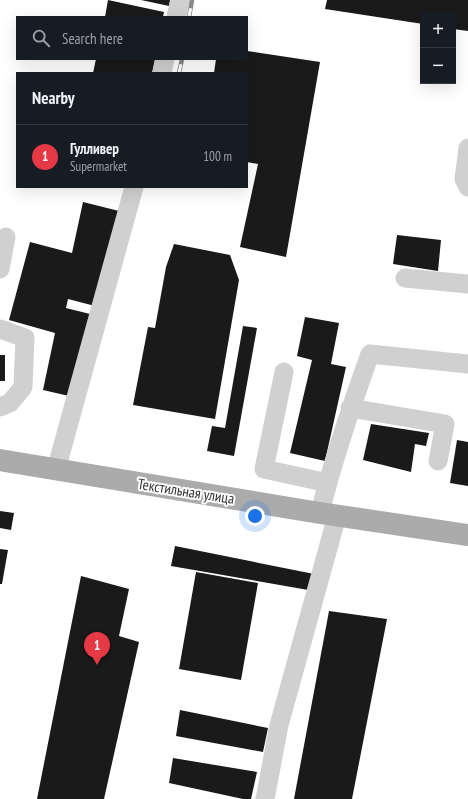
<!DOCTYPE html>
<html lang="en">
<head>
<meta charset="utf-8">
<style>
	body { margin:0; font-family:"PT Sans Narrow",sans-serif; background:#20242c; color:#f1f3f6 }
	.controls { position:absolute; right:12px; top:12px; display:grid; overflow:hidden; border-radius:0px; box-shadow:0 4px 16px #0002 }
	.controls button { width:36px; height:36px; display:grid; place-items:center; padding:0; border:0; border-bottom:1px solid #363941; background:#171b24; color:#f1f3f6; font:20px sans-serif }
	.you { position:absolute; left:255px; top:516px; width:14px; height:14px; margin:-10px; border:3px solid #fff; border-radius:50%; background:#1a73e8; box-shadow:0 0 0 6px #1a73e833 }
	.badge { display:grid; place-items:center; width:26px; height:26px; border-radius:50%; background:#e63946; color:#fff; font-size:13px; font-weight:700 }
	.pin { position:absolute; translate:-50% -33px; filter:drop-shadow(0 1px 2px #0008) }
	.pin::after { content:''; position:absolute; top:21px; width:14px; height:12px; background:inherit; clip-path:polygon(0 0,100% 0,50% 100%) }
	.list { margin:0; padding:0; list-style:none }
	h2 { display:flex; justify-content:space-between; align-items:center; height:52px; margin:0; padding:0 16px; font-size:17px }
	h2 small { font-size:13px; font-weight:400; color:#9ea1a6 }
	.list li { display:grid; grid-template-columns:26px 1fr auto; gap:12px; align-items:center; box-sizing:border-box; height:64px; padding:0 16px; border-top:1px solid #363941 }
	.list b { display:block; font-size:15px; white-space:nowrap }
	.list p { margin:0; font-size:13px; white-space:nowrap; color:#9ea1a6 }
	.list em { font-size:13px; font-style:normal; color:#9ea1a6 }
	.icon { flex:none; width:22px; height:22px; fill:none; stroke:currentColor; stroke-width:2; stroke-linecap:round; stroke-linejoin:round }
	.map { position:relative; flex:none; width:468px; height:799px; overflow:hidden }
	.search { position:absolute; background:#171b24; box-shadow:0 4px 16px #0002; left:16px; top:16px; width:232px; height:44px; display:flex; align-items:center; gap:10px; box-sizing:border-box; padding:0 14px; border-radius:0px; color:#9ea1a6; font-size:15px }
	.panel { position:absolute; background:#171b24; box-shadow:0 4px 16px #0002; left:16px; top:72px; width:232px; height:116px; border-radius:0px }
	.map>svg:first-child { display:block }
	.building { fill:#1a1a1a }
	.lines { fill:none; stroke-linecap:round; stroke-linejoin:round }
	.minor { stroke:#d0d0d0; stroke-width:19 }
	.major { stroke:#ababab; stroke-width:22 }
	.rail-casing { stroke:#888; stroke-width:4.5 }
	.rail { stroke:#fff; stroke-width:3; stroke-dasharray:9; stroke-linecap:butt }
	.labels { text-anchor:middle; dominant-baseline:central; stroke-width:4; stroke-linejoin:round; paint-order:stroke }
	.street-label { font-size:15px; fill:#333; stroke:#fff }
</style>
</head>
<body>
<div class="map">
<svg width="468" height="799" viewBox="0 0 468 799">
	<rect width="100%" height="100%" fill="#fff"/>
	<path class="building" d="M108,0L164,12L163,17H105Z
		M141,0H170L169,6Z
		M327,0H468V31L453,29V15H423V24L325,9Z
		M247,51L320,62L286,257L240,247L258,164L247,162V73H214L216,59H247Z
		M96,59H155L152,73H93Z
		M83,202L119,211L95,306L68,299L66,308L90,314L69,396L43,390L55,333L9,320L30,242L72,253Z
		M397,235L441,240L438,271L393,264Z
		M174,244L230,255L239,280L215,419L133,405L148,327L155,328L166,267Z
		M305,317L339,323L331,364L346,367L325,461L290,453L312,360L297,356Z
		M243,326L257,328L234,456L207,451L212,426L225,428Z
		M0,355H5V381H0Z
		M371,424L429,433L426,446L415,444L411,472L363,460Z
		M457,440L468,442V486L450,483Z
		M0,511L14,513L11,530L0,528Z
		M175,546L314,574V591L171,566Z
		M0,549L8,550L2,584H0Z
		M196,572L258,583L241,680L179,669Z
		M81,576L129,589L119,636L139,642L104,799H37Z
		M329,611L387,619L352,799H294Z
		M180,710L268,728L263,752L176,736Z
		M173,758L257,772L251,799H243L169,783Z"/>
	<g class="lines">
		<path class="minor" d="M176,17L180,0
			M162,73L165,59
			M468,148L464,179L468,187
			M0,269L6,237
			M405,278L468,284
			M0,329L25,338L23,387L10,403L0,407
			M284,372L264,469L328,483
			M350,408L445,424L438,461
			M56,470L134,187
			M320,513C333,459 351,407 370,354L468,364
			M265,799L279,725L337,516"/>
		<path class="major" d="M0,460L320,513L468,535"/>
		<defs>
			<path id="rail" d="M189,17L192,0
				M179,73L182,59"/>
		</defs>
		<use href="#rail" class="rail-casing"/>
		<use href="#rail" class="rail"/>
	</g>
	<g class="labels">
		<g class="street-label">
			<text transform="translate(186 491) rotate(9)">Текстильная улица</text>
		</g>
	</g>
</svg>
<div class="controls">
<button>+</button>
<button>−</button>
</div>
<div class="you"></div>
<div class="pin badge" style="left:97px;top:665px">1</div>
<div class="search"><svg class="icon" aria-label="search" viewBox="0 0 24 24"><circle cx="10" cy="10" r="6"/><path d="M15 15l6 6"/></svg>Search here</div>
<section class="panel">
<h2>Nearby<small></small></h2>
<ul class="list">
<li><span class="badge">1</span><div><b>Гулливер</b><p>Supermarket</p></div><em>100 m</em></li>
</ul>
</section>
</div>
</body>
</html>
